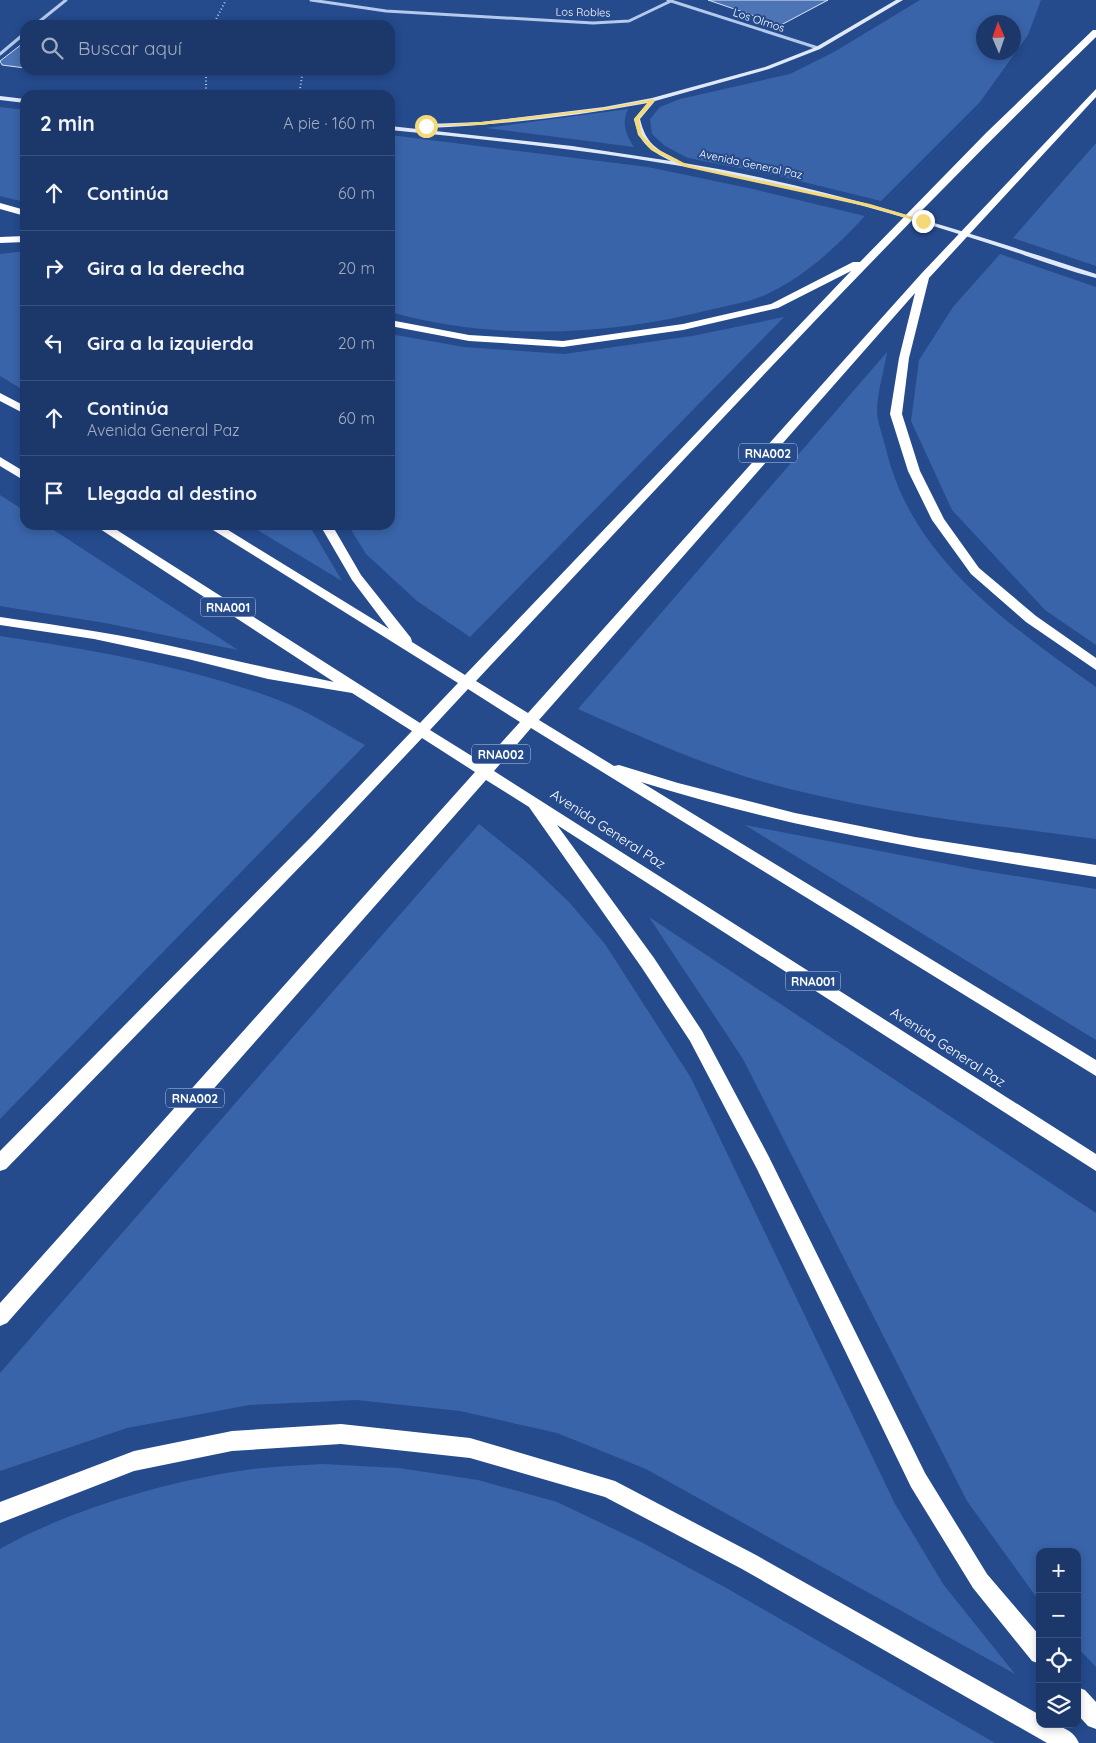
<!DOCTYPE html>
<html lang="es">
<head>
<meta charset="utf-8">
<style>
	body { margin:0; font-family:Quicksand,sans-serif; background:#294372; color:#f1f3f6 }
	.controls { position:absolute; right:15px; bottom:15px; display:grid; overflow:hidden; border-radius:10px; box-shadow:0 2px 8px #0003 }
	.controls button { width:45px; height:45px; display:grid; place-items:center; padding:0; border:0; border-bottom:1px solid #3a527e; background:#1c386a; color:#f1f3f6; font:25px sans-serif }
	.compass { position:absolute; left:976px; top:15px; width:45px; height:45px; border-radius:50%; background:#1c386a; box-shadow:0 2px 8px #0003; rotate:358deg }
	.stop { position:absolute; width:15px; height:15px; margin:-11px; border:4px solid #f5d978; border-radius:50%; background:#fff }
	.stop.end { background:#f5d978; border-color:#fff; box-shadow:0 1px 5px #0008 }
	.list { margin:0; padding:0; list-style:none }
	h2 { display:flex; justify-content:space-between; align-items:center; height:65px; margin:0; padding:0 20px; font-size:21px }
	h2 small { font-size:16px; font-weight:400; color:#a0acc1 }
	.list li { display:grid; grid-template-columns:32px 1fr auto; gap:15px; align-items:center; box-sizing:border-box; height:75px; padding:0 20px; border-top:1px solid #3a527e }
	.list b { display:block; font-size:19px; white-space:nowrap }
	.list p { margin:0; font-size:16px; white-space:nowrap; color:#a0acc1 }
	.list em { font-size:16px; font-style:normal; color:#a0acc1 }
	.icon { flex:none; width:28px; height:28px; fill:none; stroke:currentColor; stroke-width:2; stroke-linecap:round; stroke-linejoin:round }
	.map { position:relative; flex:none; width:1096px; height:1743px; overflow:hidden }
	.search { position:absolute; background:#1c386a; box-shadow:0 2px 8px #0003; left:20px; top:20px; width:375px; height:55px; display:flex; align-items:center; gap:12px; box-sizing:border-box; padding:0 18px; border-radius:15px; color:#a0acc1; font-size:19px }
	.panel { position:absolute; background:#1c386a; box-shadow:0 2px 8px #0003; left:20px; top:90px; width:375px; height:440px; border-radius:15px }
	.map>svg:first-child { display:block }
	.green { fill:#3964aa; fill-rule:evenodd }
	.building { fill:#4d74b4; stroke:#d9e5f8 }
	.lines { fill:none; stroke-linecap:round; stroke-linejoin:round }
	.path { stroke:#b4c9eb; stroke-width:2; stroke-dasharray:1 2.5; stroke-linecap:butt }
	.street { stroke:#b4c9eb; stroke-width:3 }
	.secondary { fill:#dfe9f9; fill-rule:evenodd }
	.highway { fill:#fff; fill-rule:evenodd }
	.route { fill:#f5d978 }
	.labels { text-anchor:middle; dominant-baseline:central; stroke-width:4; stroke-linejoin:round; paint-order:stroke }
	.far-street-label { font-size:11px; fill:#fff; stroke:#254b8d }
	.shield { fill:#254b8d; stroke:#bec9dd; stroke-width:1 }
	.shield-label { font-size:12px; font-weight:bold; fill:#fff }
	.street-label { font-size:14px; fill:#fff; stroke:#254b8d }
</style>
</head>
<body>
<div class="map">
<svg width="1096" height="1743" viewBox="0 0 1096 1743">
	<rect width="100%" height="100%" fill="#254b8d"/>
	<path class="green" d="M920,0H1041L1028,35L980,102L881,201L775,175L688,158L665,146L652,134L650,119L660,107L680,99L790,74L834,52ZM984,22H1014V52H984Z
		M0,107L25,110V202L0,196Z
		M628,109C621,124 626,134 634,147L486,128Z
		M390,135L648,167L753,189L865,216C835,248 806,276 765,295C749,302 730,305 713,309C609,336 494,341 390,312Z
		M1096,143V266L1013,238Z
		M25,251V391L0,376V254Z
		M1000,254L1096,287V645L1045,610L952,510L911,421L919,360L953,307Z
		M784,317L470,637L417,601L366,554L348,525H390V334L464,347L564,354L692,336Z
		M887,352C884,371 877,393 877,412C878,424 883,437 886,449C912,559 1009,625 1096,687V839C983,824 868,812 757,780C696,762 637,735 578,709Z
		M0,495L25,511V525H46L238,650L105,623L0,606Z
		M249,525H309L342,581Z
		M0,636C95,650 191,667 281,701C310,712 338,731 365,745L0,1119Z
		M479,824L530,865L569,902L605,944L691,1078L895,1504L943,1584L1015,1674L646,1469L557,1433L460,1411L356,1400L249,1405L127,1428L0,1471V1373Z
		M745,825L978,870L1096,889V1040Z
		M649,917L1096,1213V1667L1077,1647V1552H1040V1602L967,1501L743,1059Z
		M322,1464L399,1468L478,1480L557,1502L641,1542L730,1590L995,1743H0V1549C68,1510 168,1481 246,1470C271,1466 297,1466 322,1464Z"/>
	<path class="building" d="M708,0H828L781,25Z
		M22,44H25V68L2,65L0,61Z"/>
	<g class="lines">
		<path class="path" d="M213,25L226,0
			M206,70V95
			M299,95L303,70"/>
		<path class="street" d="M311,0L386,11L593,23L629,21L671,1
			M668,0L818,48
			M35,25L66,0
			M0,54L25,33"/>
		<path class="secondary" d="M896,0H903L820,49L769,69L655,101L640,119C646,144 656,149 678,160V162C821,185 958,229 1096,274V278C1066,270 1036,259 1006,249C942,228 878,209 813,193C674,159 532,144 390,130V126L572,146L671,161C649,150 640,144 634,119L648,103C575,116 502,125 428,128L425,126L428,124L481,122L604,107L652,98L765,67L816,47Z
			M0,96L25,99V103L0,100Z"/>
		<path class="highway" d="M1093,30H1096V37C882,244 680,464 476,681L528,713L921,274L1096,89V97L929,278L909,358L902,414L920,471L944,519L979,568L1036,616L1096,658V670L1026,622L971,574L932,520L908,471L890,414L899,358L915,293L539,720L614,766L619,765L678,783L795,813L915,837L1096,865V877C942,853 789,829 641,782L1096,1060V1076L531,728L494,771L1096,1154V1171L557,825L654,958L702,1031L769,1157L925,1473L987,1574L1040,1636V1664L1032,1661L973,1588L911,1487L757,1169L690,1041L642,968L529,807L486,780L7,1323L0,1326V1303L475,772L422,738L322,844L6,1169L0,1171V1151L312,836L412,731L352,693L268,679L188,659L94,639L0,625V617C63,626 126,635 189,650C237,661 285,672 334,682L94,525H109L420,723L458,683L205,525H220L389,629L352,580L320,525H332L361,575L411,638L412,642L465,675L851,271L778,308L683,330L563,347L469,341L390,326V320L469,335L563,341L683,324L771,304L853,262H860L986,133ZM468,689L520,722L483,763L430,730Z
			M0,203L25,210V216L0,209Z
			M25,236V242L0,243V237Z
			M0,393L25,406V414L0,401Z
			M0,457L25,472V481L0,466Z
			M341,1424L470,1438L615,1481L756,1555L1040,1715V1724C1055,1724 1072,1727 1079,1743H1047L742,1569L605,1497L470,1458L341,1444L232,1451L134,1471L0,1523V1502L134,1451L232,1431Z
			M1077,1687L1085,1690L1096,1702V1729L1088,1726L1077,1714Z"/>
	</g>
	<path class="route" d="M653,99L655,100L639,119L642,135L655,148L688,165L870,204L926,221L923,223L869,207L685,167L651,150L638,135L634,119L648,102L604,110L481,125L424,126L481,122L604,108Z"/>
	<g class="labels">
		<g class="far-street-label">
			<text transform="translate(583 12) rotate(1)">Los Robles</text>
			<text transform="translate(759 20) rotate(18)">Los Olmos</text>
			<text transform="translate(751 164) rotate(12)">Avenida General Paz</text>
		</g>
		<g class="shield">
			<rect x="739" y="443.5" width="58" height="19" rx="4"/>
			<rect x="200.5" y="597.5" width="55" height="19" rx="4"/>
			<rect x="472" y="744.5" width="58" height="19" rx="4"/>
			<rect x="785.5" y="971.5" width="55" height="19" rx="4"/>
			<rect x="166" y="1088.5" width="58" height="19" rx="4"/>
		</g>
		<g class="shield-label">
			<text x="768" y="453">RNA002</text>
			<text x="228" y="607">RNA001</text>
			<text x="501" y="754">RNA002</text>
			<text x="813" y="981">RNA001</text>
			<text x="195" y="1098">RNA002</text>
		</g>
		<g class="street-label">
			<text transform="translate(608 829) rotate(33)">Avenida General Paz</text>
			<text transform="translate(948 1047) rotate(33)">Avenida General Paz</text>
		</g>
	</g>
</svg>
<div class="controls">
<button>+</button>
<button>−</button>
<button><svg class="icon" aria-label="locate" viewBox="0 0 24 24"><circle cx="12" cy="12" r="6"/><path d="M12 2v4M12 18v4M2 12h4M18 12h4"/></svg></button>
<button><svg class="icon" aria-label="layers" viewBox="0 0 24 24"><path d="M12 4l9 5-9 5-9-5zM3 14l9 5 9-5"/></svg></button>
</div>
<svg class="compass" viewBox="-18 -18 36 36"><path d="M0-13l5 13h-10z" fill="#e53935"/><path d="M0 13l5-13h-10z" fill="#a0acc1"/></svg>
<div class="stop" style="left:426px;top:126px"></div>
<div class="stop end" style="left:923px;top:221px"></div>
<div class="search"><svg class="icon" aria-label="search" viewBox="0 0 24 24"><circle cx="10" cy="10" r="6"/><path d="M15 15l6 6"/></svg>Buscar aquí</div>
<section class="panel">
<h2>2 min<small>A pie · 160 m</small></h2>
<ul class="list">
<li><svg class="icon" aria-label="ahead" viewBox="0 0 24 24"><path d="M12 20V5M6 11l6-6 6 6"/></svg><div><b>Continúa</b></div><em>60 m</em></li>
<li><svg class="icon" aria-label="right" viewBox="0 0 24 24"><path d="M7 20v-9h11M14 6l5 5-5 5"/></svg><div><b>Gira a la derecha</b></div><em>20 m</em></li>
<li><svg class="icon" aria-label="left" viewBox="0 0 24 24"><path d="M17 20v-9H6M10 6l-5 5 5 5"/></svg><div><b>Gira a la izquierda</b></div><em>20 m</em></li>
<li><svg class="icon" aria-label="ahead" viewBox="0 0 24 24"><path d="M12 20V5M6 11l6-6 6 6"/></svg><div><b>Continúa</b><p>Avenida General Paz</p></div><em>60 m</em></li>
<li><svg class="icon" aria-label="arrive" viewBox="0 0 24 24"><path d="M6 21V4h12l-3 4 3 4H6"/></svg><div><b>Llegada al destino</b></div></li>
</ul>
</section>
</div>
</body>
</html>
